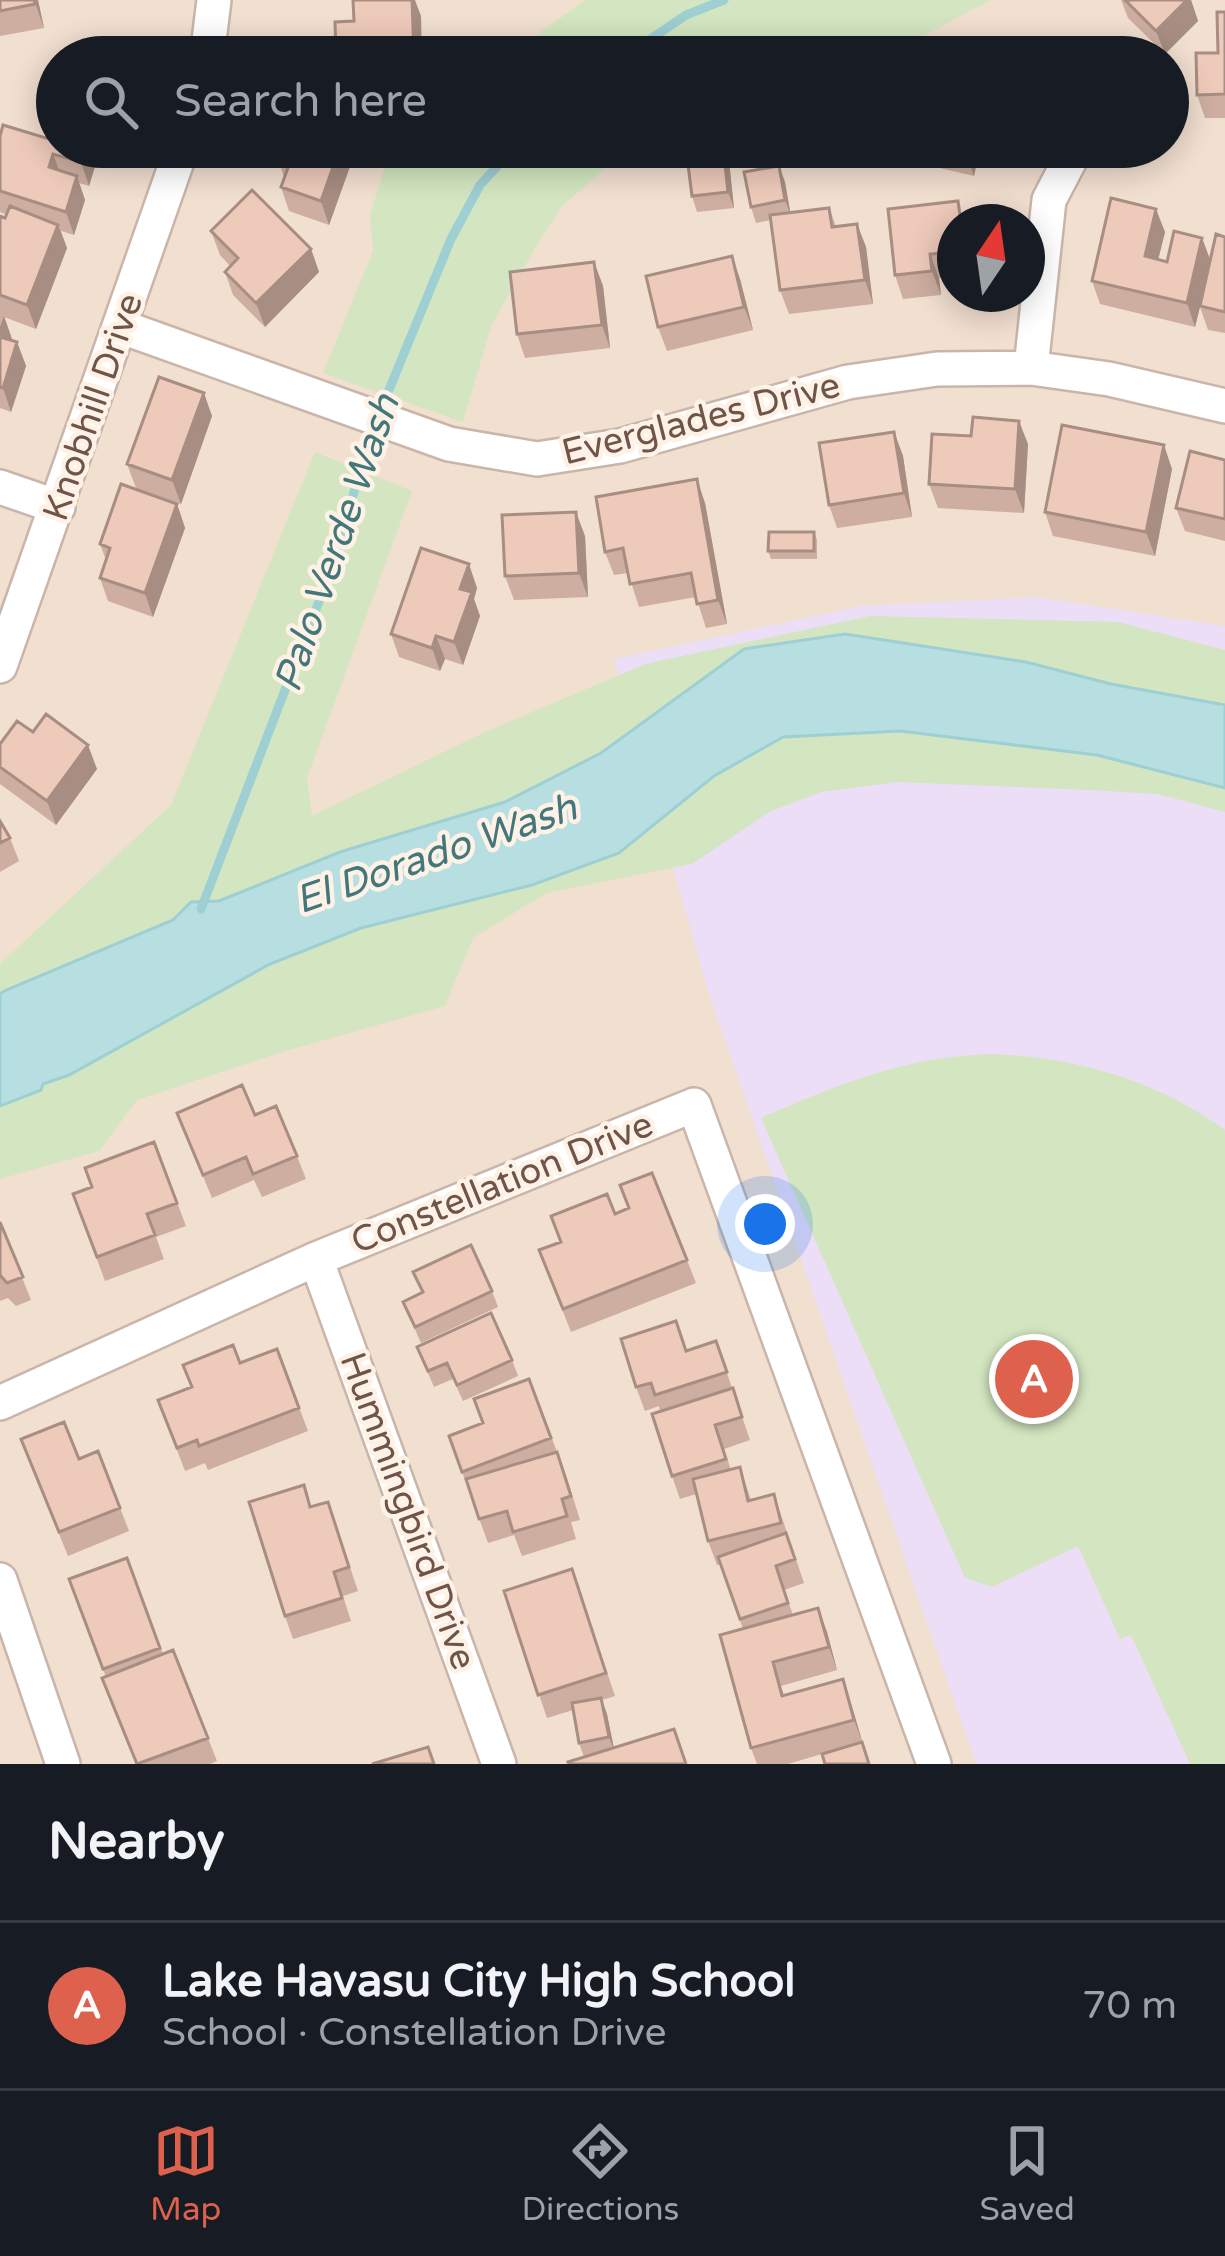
<!DOCTYPE html>
<html lang="en">
<head>
<meta charset="utf-8">
<style>
	body { margin:0; font-family:"Varela Round",sans-serif; background:#242831; color:#f1f3f6 }
	.compass { position:absolute; left:937px; top:204px; width:108px; height:108px; border-radius:50%; background:#171b24; box-shadow:0 6px 30px #0003; rotate:13deg }
	.you { position:absolute; left:765px; top:1224px; width:42px; height:42px; margin:-30px; border:9px solid #fff; border-radius:50%; background:#1a73e8; box-shadow:0 0 0 18px #1a73e833 }
	.badge { display:grid; place-items:center; width:78px; height:78px; border-radius:50%; background:#dd614d; color:#fff; font-size:39px; font-weight:700 }
	.pin { position:absolute; translate:-50% -50%; border:6px solid #fff; box-shadow:0 3px 12px #0006 }
	.list { margin:0; padding:0; list-style:none }
	h2 { display:flex; justify-content:space-between; align-items:center; height:156px; margin:0; padding:0 48px; font-size:51px }
	h2 small { font-size:39px; font-weight:400; color:#9ea1a6 }
	.list li { display:grid; grid-template-columns:78px 1fr auto; gap:36px; align-items:center; box-sizing:border-box; height:168px; padding:0 48px; border-top:3px solid #363941 }
	.list b { display:block; font-size:45px; white-space:nowrap }
	.list p { margin:0; font-size:39px; white-space:nowrap; color:#9ea1a6 }
	.list em { font-size:39px; font-style:normal; color:#9ea1a6 }
	.icon { flex:none; width:66px; height:66px; fill:none; stroke:currentColor; stroke-width:2; stroke-linecap:round; stroke-linejoin:round }
	.map { position:relative; flex:none; width:1225px; height:1764px; overflow:hidden }
	.search { position:absolute; background:#171b24; box-shadow:0 6px 30px #0003; left:36px; right:36px; top:36px; height:132px; display:flex; align-items:center; gap:30px; box-sizing:border-box; padding:0 42px; border-radius:66px; color:#9ea1a6; font-size:45px }
	.sheet { height:324px; background:#171b24 }
	nav { display:flex; justify-content:space-around; align-items:center; box-sizing:border-box; height:168px; border-top:3px solid #363941; background:#171b24; font-size:33px; color:#9ea1a6 }
	nav a { display:grid; justify-items:center; gap:6px }
	nav .on { color:#dd614d }
	.map>svg:first-child { display:block }
	.residential { fill:#f1dfd0; fill-rule:evenodd }
	.education { fill:#ebdef6 }
	.green { fill:#d3e6c1 }
	.water { fill:#b7dfe2; stroke:#9ecfd3; stroke-width:3 }
	.lines { fill:none; stroke-linecap:round; stroke-linejoin:round }
	.stream { stroke:#9ecfd3; stroke-width:9 }
	.street-casing { stroke:#c9b5a9; stroke-width:38 }
	.street { stroke:#fff; stroke-width:33 }
	.wall { fill:#cdaea0 }
	.shaded-wall { fill:#a78d82 }
	.building { fill:#eecaba; stroke:#a78d82; stroke-width:3 }
	.labels { text-anchor:middle; dominant-baseline:central; stroke-width:9; stroke-linejoin:round; paint-order:stroke }
	.street-label { font-size:36px; fill:#6f544a; stroke:#fef2e6 }
	.water-label { font-size:39px; font-style:italic; fill:#43777b; stroke:#fef2e6 }
</style>
</head>
<body>
<div class="map">
<svg width="1225" height="1764" viewBox="0 0 1225 1764">
	<rect width="100%" height="100%" fill="#faeee1"/>
	<path class="residential" d="M0,0H1225V1764H0ZM57,57H1168V147H57ZM955,222H1027V294H955Z"/>
	<path class="education" d="M1036,597L1225,626V1764H976L709,994L614,659L861,606Z"/>
	<path class="green" d="M586,0H990L885,57H515L543,30Z
		M391,147H630L563,205L539,241L491,326L463,422L323,373L373,251L370,215Z
		M315,452L412,491L307,778L312,816L483,733L645,664L870,616L1118,622L1225,650V812L1158,794L1090,790L897,782L821,792L769,812L692,864L546,893L473,938L445,1006L282,1052L137,1100L99,1151L0,1179V964L171,805Z
		M992,1054C1076,1057 1157,1080 1225,1130V1764H1190L1131,1635L1120,1639L1078,1546L992,1587L965,1578L761,1118C838,1084 908,1056 992,1054Z"/>
	<path class="water" d="M845,634L1026,662L1111,684L1225,705V788L1097,755L900,731L783,737L714,776L619,853L532,885L361,928L270,964L69,1075L43,1084L41,1090L0,1106V994L4,991L173,920L191,902L219,901L340,852L505,802L601,753L744,649Z"/>
	<g class="lines">
		<path class="stream" d="M624,57L686,15L724,0
			M201,909L323,591L377,419L451,239L480,185L515,147"/>
		<defs>
			<path id="street" d="M207,57L214,0
				M122,327L449,444L537,459L620,446L848,382L937,369L1031,368L1109,379L1225,406
				M1031,368L1049,200L1072,156
				M0,487L58,507
				M0,666L182,147
				M316,1259L499,1764
				M0,1403L316,1259L694,1105L934,1764
				M0,1580L63,1764"/>
		</defs>
		<use href="#street" class="street-casing"/>
		<use href="#street" class="street"/>
	</g>
	<path class="wall" d="M0,0H38L44,28L0,36Z
		M1121,0H1191L1198,21L1165,54L1128,18Z
		M1225,12V118H1205L1197,95L1218,53Z
		M0,136L57,147H101L89,186L79,183L85,200L74,235L61,231L67,248L36,329L4,317L12,340L17,342L26,366L11,412L0,408V216L5,218L7,215L0,212Z
		M357,147L329,225L289,211L281,187L284,177L279,162Z
		M723,147L729,161L734,208L697,212L692,196Z
		M888,147H980L974,176L892,157Z
		M779,166L785,182L790,213L829,208L836,226L857,224L866,247L873,304L789,314L780,290L771,220L756,223L751,207Z
		M955,222V276L939,278L941,295L903,299L895,275Z
		M211,231L311,249L319,272L265,327L233,295L225,272L230,266L220,255Z
		M1165,232L1158,260L1167,262L1202,238L1210,260L1225,237V333L1208,330L1200,307L1195,327L1100,304L1092,281Z
		M594,262L603,286L610,348L525,358L517,334Z
		M740,279L753,330L667,351L658,327Z
		M212,416L181,504L136,488L127,464Z
		M894,432L903,456L912,517L837,528L829,505Z
		M1028,444L1024,513L938,508L929,484Z
		M1225,460V541L1185,531L1176,508Z
		M1172,469L1155,556L1053,536L1045,512Z
		M705,503L727,624L706,628L696,597L639,607L628,573L614,575L605,552Z
		M177,504L185,528L153,617L108,601L100,578L106,560L100,544Z
		M814,532L817,540V559H771L768,551Z
		M585,536L588,597L514,600L505,576Z
		M477,588L474,599L480,616L463,665L445,659L440,671L399,657L391,634Z
		M33,732L97,769L56,825L0,784V744Z
		M0,821L10,838L19,861L0,872Z
		M177,1113L255,1115L297,1156L306,1179L262,1197L254,1180L212,1198Z
		M154,1142L186,1226L156,1237L164,1259L105,1281L73,1194L92,1187Z
		M615,1214L687,1260L696,1283L571,1332L539,1250L560,1242Z
		M0,1222L31,1300L16,1306L8,1298L0,1301Z
		M413,1272L492,1291L498,1307L421,1343L403,1302L422,1293Z
		M716,1341L750,1440L724,1449L731,1470L740,1467L751,1500L774,1494L804,1583L784,1590L793,1615L827,1632L837,1670L781,1686L784,1695L843,1679L862,1742L788,1764H757L751,1748L743,1629L720,1564L717,1565L708,1541L696,1494L680,1499L672,1476L659,1406L645,1411L636,1387L686,1351Z
		M417,1347L512,1360L518,1376L463,1401L453,1379L434,1387Z
		M277,1349L308,1431L208,1470L205,1463L185,1471L158,1400L192,1387L240,1363Z
		M529,1379L566,1475L580,1520L571,1522L576,1539L522,1556L514,1535L488,1543L449,1436L483,1423Z
		M98,1451L129,1531L68,1556L30,1462L79,1459Z
		M328,1502L358,1591L343,1596L351,1621L293,1639L285,1616L311,1507Z
		M127,1558L163,1654L173,1650L217,1761L210,1764H136L102,1678L106,1677L69,1579Z
		M572,1569L615,1696L602,1700L607,1714L613,1748L674,1729L687,1764H569L584,1757L579,1743L573,1710L547,1718L504,1591Z"/>
	<path class="shaded-wall" d="M34,0H38L44,28Z
		M412,0H415L421,16L422,57H414Z
		M1182,0H1191L1198,21L1165,54L1156,31Z
		M86,147H101L89,186L81,162Z
		M340,147H357L329,225L321,201Z
		M723,147L729,161L734,208L728,192Z
		M966,147H980L974,176L965,152Z
		M53,154L62,178L49,167Z
		M779,166L785,182L791,216L785,200Z
		M77,176L85,200L74,235L66,212Z
		M1156,209L1165,232L1153,280L1145,256Z
		M857,224L866,247L873,304L865,280Z
		M58,225L67,248L36,329L27,305Z
		M1202,238L1211,262L1195,327L1187,303Z
		M311,249L319,272L265,327L256,303Z
		M930,254L939,278L941,295L932,271Z
		M732,256L740,279L753,330L744,307Z
		M594,262L603,286L610,348L602,325Z
		M4,316L12,339L0,344V327Z
		M17,342L26,366L11,412L3,388Z
		M204,393L212,416L181,504L172,480Z
		M1019,421L1028,444L1024,513L1015,489Z
		M894,432L903,456L912,517L904,493Z
		M1164,445L1172,469L1155,556L1146,532Z
		M697,479L705,503L727,624L718,600Z
		M177,504L185,528L153,617L145,593Z
		M576,512L585,536L588,597L579,573Z
		M469,564L477,588L474,599L480,616L463,665L454,642L460,589Z
		M436,636L445,659L440,671L432,648Z
		M88,745L97,769L56,825L47,801Z
		M818,1608L827,1632L837,1670L829,1647Z
		M843,1679L851,1703L863,1744L854,1720Z
		M601,1698L607,1714L615,1753L609,1737Z"/>
	<path class="building" d="M0,0H34L35,4L0,11Z
		M353,0H412L414,57H336L335,22L354,21Z
		M1125,0H1187L1156,31Z
		M1217,12H1225V94L1197,95L1196,53H1218Z
		M57,112V147H86L81,162L53,154L49,167L77,176L66,212L0,191V136L3,125L49,139Z
		M284,147H340L321,201L281,187L289,165L279,162Z
		M703,147H723L728,192L692,196L686,149Z
		M943,147H966L965,152Z
		M779,166L785,200L751,207L744,172Z
		M252,190L311,249L256,303L225,272L238,258L211,231Z
		M1111,198L1156,209L1145,256L1167,262L1174,231L1202,238L1187,303L1092,281Z
		M958,201L961,222H955V252L930,254L932,271L895,275L888,209Z
		M10,206L58,225L27,305L0,295V216L5,218Z
		M829,208L832,227L857,224L865,280L780,290L770,215Z
		M1216,234L1225,237V312L1200,306Z
		M732,256L744,307L658,327L646,276Z
		M594,262L602,325L517,334L510,272Z
		M0,337L17,342L3,388L0,387Z
		M159,377L204,393L172,480L127,464Z
		M973,417L1019,421L1015,489L929,484L932,434L971,436Z
		M1062,425L1164,445L1146,532L1045,512Z
		M894,432L904,493L829,505L819,443Z
		M1190,451L1225,460V519L1176,508Z
		M697,479L718,600L697,604L691,573L630,584L623,548L605,552L596,497Z
		M121,484L177,504L145,593L100,578L110,548L100,544Z
		M576,512L579,573L505,576L502,515Z
		M769,532H814V551H768Z
		M421,548L469,564L460,589L472,592L454,642L436,636L432,648L391,634Z
		M46,714L88,745L47,801L0,767V744L17,721L33,732Z
		M0,821L10,838L0,843Z
		M242,1085L255,1115L276,1106L297,1156L253,1174L246,1157L203,1175L177,1113Z
		M154,1142L177,1203L147,1214L155,1235L97,1257L73,1194L92,1187L85,1168Z
		M652,1173L687,1260L563,1309L539,1250L561,1242L551,1216L607,1194L615,1214L629,1208L620,1185Z
		M0,1222L23,1277L7,1283L0,1275Z
		M471,1245L492,1291L415,1327L403,1302L423,1292L413,1272Z
		M491,1313L512,1360L457,1385L447,1363L428,1371L417,1347Z
		M676,1321L686,1351L716,1341L727,1372L655,1395L651,1383L636,1387L621,1339Z
		M233,1345L240,1363L277,1349L299,1408L199,1446L197,1440L177,1448L158,1400L192,1387L183,1365Z
		M529,1379L551,1438L462,1472L449,1436L483,1423L474,1399Z
		M733,1388L742,1417L715,1425L726,1459L672,1476L652,1414Z
		M64,1422L79,1459L98,1451L120,1508L59,1532L21,1439Z
		M557,1452L571,1496L562,1499L567,1516L513,1532L507,1511L479,1519L466,1479Z
		M740,1467L748,1501L774,1494L781,1523L708,1541L693,1479Z
		M304,1485L310,1507L328,1502L349,1567L334,1572L342,1598L285,1616L249,1502Z
		M786,1533L795,1559L776,1566L788,1603L740,1619L718,1557Z
		M127,1558L160,1648L103,1669L69,1579Z
		M572,1569L606,1673L538,1695L504,1591Z
		M818,1608L829,1647L773,1662L782,1696L843,1679L854,1720L751,1748L720,1635Z
		M173,1650L208,1738L137,1764L102,1678Z
		M601,1698L609,1737L579,1743L572,1703Z
		M674,1729L686,1764H569L568,1762Z
		M862,1742L869,1764H825L822,1754Z
		M428,1747L434,1764H372Z"/>
	<g class="labels">
		<g class="street-label">
			<text transform="translate(93 407) rotate(-71)">Knobhill Drive</text>
			<text transform="translate(701 419) rotate(-14)">Everglades Drive</text>
			<text transform="translate(502 1183) rotate(-22)">Constellation Drive</text>
			<text transform="translate(408 1511) rotate(70)">Hummingbird Drive</text>
		</g>
		<g class="water-label">
			<text transform="translate(337 543) rotate(-71)">Palo Verde Wash</text>
			<text transform="translate(436 854) rotate(-19)">El Dorado Wash</text>
		</g>
	</g>
</svg>
<svg class="compass" viewBox="-18 -18 36 36"><path d="M0-13l5 13h-10z" fill="#e53935"/><path d="M0 13l5-13h-10z" fill="#9ea1a6"/></svg>
<div class="you"></div>
<div class="pin badge" style="left:1034px;top:1379px">A</div>
<div class="search"><svg class="icon" aria-label="search" viewBox="0 0 24 24"><circle cx="10" cy="10" r="6"/><path d="M15 15l6 6"/></svg>Search here</div>
</div>
<section class="sheet">
<h2>Nearby<small></small></h2>
<ul class="list">
<li><span class="badge">A</span><div><b>Lake Havasu City High School</b><p>School · Constellation Drive</p></div><em>70 m</em></li>
</ul>
</section>
<nav>
<a class="on"><svg class="icon" aria-label="map" viewBox="0 0 24 24"><path d="M3 6l6-2 6 2 6-2v14l-6 2-6-2-6 2zM9 4v14M15 6v14"/></svg>Map</a>
<a><svg class="icon" aria-label="directions" viewBox="0 0 24 24"><path d="M12 3l9 9-9 9-9-9zM9 14v-3h6M13 9l2 2-2 2"/></svg>Directions</a>
<a><svg class="icon" aria-label="saved" viewBox="0 0 24 24"><path d="M7 4h10v16l-5-4-5 4z"/></svg>Saved</a>
</nav>
</body>
</html>
